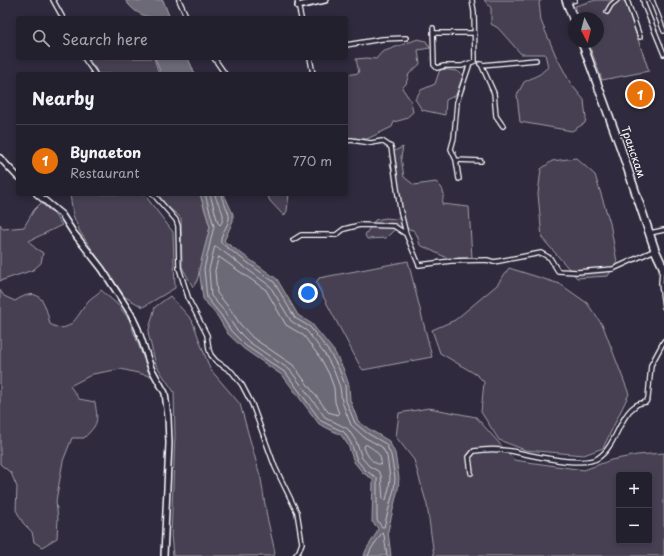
<!DOCTYPE html>
<html lang="en">
<head>
<meta charset="utf-8">
<style>
	body { margin:0; font-family:"Playpen Sans",sans-serif; background:#2b2836; color:#f1f3f6 }
	.controls { position:absolute; right:12px; bottom:12px; display:grid; overflow:hidden; border-radius:4px; box-shadow:0 2px 6px #0003 }
	.controls button { width:36px; height:36px; display:grid; place-items:center; padding:0; border:0; border-bottom:1px solid #403e4a; background:#23202e; color:#f1f3f6; font:20px sans-serif }
	.compass { position:absolute; left:568px; top:12px; width:36px; height:36px; border-radius:50%; background:#23202e; box-shadow:0 2px 6px #0003; rotate:173deg }
	.you { position:absolute; left:308px; top:293px; width:14px; height:14px; margin:-10px; border:3px solid #fff; border-radius:50%; background:#1a73e8; box-shadow:0 0 0 6px #1a73e833 }
	.badge { display:grid; place-items:center; width:26px; height:26px; border-radius:50%; background:#0b8043; color:#fff; font-size:13px; font-weight:700 }
	.pin { position:absolute; translate:-50% -50%; border:2px solid #fff; box-shadow:0 1px 4px #0006 }
	.list { margin:0; padding:0; list-style:none }
	h2 { display:flex; justify-content:space-between; align-items:center; height:52px; margin:0; padding:0 16px; font-size:17px }
	h2 small { font-size:13px; font-weight:400; color:#a3a3aa }
	.list li { display:grid; grid-template-columns:26px 1fr auto; gap:12px; align-items:center; box-sizing:border-box; height:72px; padding:0 16px; border-top:1px solid #403e4a }
	.list b { display:block; font-size:15px; white-space:nowrap }
	.list p { margin:0; font-size:13px; white-space:nowrap; color:#a3a3aa }
	.list em { font-size:13px; font-style:normal; color:#a3a3aa }
	.icon { flex:none; width:22px; height:22px; fill:none; stroke:currentColor; stroke-width:2; stroke-linecap:round; stroke-linejoin:round }
	.map { position:relative; flex:none; width:664px; height:556px; overflow:hidden }
	.search { position:absolute; background:#23202e; box-shadow:0 2px 6px #0003; left:16px; top:16px; width:332px; height:44px; display:flex; align-items:center; gap:10px; box-sizing:border-box; padding:0 14px; border-radius:4px; color:#a3a3aa; font-size:15px }
	.panel { position:absolute; background:#23202e; box-shadow:0 2px 6px #0003; left:16px; top:72px; width:332px; height:124px; border-radius:4px }
	.map>svg:first-child { display:block }
	.green { fill:#464152; stroke:#a2a0a8; fill-rule:evenodd }
	.water { fill:#6d6a77; stroke:#a7a6ad }
	.lines { fill:none; stroke-linecap:round; stroke-linejoin:round }
	.shore { stroke:#c5c3c9; stroke-width:1 }
	.street-casing { stroke:#fff; stroke-width:6 }
	.secondary-casing { stroke:#fff; stroke-width:8 }
	.highway-casing { stroke:#fff; stroke-width:10 }
	.street { stroke:#2f2a3d; stroke-width:3.5 }
	.secondary { stroke:#2f2a3d; stroke-width:5 }
	.highway { stroke:#2f2a3d; stroke-width:7 }
	.labels { text-anchor:middle; dominant-baseline:central; stroke-width:3; stroke-linejoin:round; paint-order:stroke }
	.street-label { font-size:11px; fill:#fff; stroke:#2f2a3d }
</style>
</head>
<body>
<div class="map">
<svg width="664" height="556" viewBox="0 0 664 556">
	<rect width="100%" height="100%" fill="#2f2a3d"/>
	<filter id="ink" filterUnits="userSpaceOnUse"><feTurbulence type="fractalNoise" baseFrequency=".025" numOctaves="2"/><feDisplacementMap in="SourceGraphic" scale="8" xChannelSelector="R" yChannelSelector="G"/><feConvolveMatrix kernelMatrix="1 2 1 2 8 2 1 2 1" color-interpolation-filters="sRGB"/></filter>
	<g filter="url(#ink)">
		<path class="green" d="M484,0H542L539,2L541,21L556,56L571,84L584,100L586,118L585,123L572,131L520,122L517,95L524,82L540,74L548,67L545,54H521L498,28L491,24V8Z
			M596,0H623L625,2L649,71L602,80L588,42H598V18H579L575,6Z
			M418,39L426,41L430,48L418,50L420,64L409,74L406,84L402,88L411,101L413,112L405,119L394,122L392,127L367,139L346,138V75L359,73L356,59L367,58L376,59L382,52Z
			M87,58H154L159,74H97L96,69Z
			M442,69L457,71L463,75L456,95L446,100L445,115L422,110L415,99L421,90L435,84L439,72Z
			M403,147L401,157L404,177L414,185L436,182C445,189 444,194 442,204L469,207L472,258H447L420,245L417,235L413,230L405,228L394,230L386,238L367,239L365,235L375,220L386,218L396,219L403,215L401,202L390,164L394,151Z
			M576,158L595,175L610,223L617,262L608,276L577,278L542,238L538,194L541,169L552,161Z
			M70,194H144L173,232L175,288L143,307L125,297L80,232L73,215Z
			M158,194H200L210,227L197,281L193,287L182,267L181,218L166,205Z
			M267,194H289L287,211L284,216L270,201Z
			M41,203L54,214L62,225L29,241L35,248L43,253L41,263L33,270L0,281V224L3,229L24,227L34,210Z
			M408,261L432,357L363,370L360,366L316,283L319,278Z
			M509,268L560,284L587,303L603,326L629,394L603,448L584,455L525,450L499,440L481,412L484,382L477,375L440,353L432,330L455,320L497,285Z
			M0,290L4,296L15,301C41,284 45,303 50,324C71,337 78,313 89,300C92,297 98,294 101,290L118,305L129,319L150,376L121,369L93,374L70,386L79,399L95,402C98,422 99,423 84,438H72L63,461L56,501L58,519L57,538L42,547L34,542L32,532L23,523L16,510L17,487L11,473L0,464Z
			M170,296L192,320L210,369L240,404L261,479L267,517L275,552L274,556H173L171,535L175,435L174,392L156,365L148,333L155,307Z
			M429,408L476,417L514,460L584,470L611,460L637,455L664,453V556H434L427,505L414,460L396,437L399,413ZM619,475H649V541H619Z"/>
		<path class="water" d="M125,0H135L141,2L142,0H163L170,18C150,18 138,18 125,0Z
			M155,58H188L195,74H161Z
			M200,194H224L233,214V221L224,241L277,279L298,315L312,324L334,351L343,368L349,385L350,400L358,421L369,429L389,441L395,453L399,478L398,489L388,531L391,556H364C366,546 375,539 378,528L372,522L373,479L363,473L354,462L348,445L341,435L319,424L283,376L244,349L228,334L218,317L203,299L199,269L210,227Z"/>
		<g class="lines">
			<path class="shore" d="M205,194L214,226L204,269L207,298L221,315L231,331L246,346L286,373L321,421L344,432L351,443L357,460L365,470L377,478V520L382,527H384L394,489L395,478L391,455L386,444L367,433L355,423L346,401L345,385L339,369L330,353L310,327L295,318L274,282L221,243C219,235 228,227 229,219C230,210 222,203 221,194
				M210,194L218,223L220,225C229,214 216,205 215,194
				M215,247H217L270,286L291,321L307,331L326,356L334,371L340,387L342,402L351,425L364,437L382,447L387,456L390,478L389,488L386,500L383,499L381,475L378,471L369,466L362,458L356,441L348,429L325,417L290,370L249,342L235,328L225,312L211,296L209,270Z
				M219,257L266,290L286,325L303,335L307,340L321,359L329,374L334,388L335,402L339,414L338,415L328,412L293,365L253,338L240,324L230,309L217,293L215,271Z
				M367,445C375,450 382,454 381,465C372,463 367,456 364,447L365,445Z
				M368,556L371,549L382,533L384,535L387,556"/>
			<defs>
				<path id="street" d="M53,0L63,18
					M179,0L187,18
					M297,0L301,18
					M627,0L640,37
					M643,0L644,5L664,54
					M652,0L664,31
					M567,2L575,0
					M607,12L611,5L617,0
					M433,28L434,65L437,68L444,66H462L475,61L474,12L472,0
					M433,33H474
					M346,45L382,39L406,38
					M84,58L95,74
					M214,58L225,74
					M310,58L313,74
					M480,64L482,65L536,60
					M481,64L494,93L496,116L503,126
					M346,141L351,140L371,143L382,141L391,147L400,209L406,234
					M456,160L481,161
					M459,179L456,160L451,149L454,138L457,102L470,63
					M153,194L176,220L178,226L179,268L189,300L207,335L209,350L211,355L216,361L232,372L242,385L252,404L275,467L297,512L302,543L299,551L295,556
					M650,233L664,230
					M293,240L301,235H336L344,229L360,225L394,226L406,234L419,265L451,261L487,260L494,262L541,253L550,258L558,271L577,272L613,269L655,250
					M662,267L661,284L664,307
					M471,473L469,457L474,451C486,449 499,449 511,451C529,455 583,468 598,458C616,446 619,417 635,406C638,403 642,403 646,402L648,398L651,365L664,341"/>
				<path id="secondary" d="M298,6L325,0
					M0,158L18,177
					M37,194L62,215L73,232L102,269L131,314L138,329L151,368L165,393L168,417L169,443L164,556"/>
				<path id="highway" d="M566,0L574,21
					M582,42L620,146L655,250L664,269"/>
			</defs>
			<use href="#street" class="street-casing"/>
			<use href="#secondary" class="secondary-casing"/>
			<use href="#highway" class="highway-casing"/>
			<use href="#street" class="street"/>
			<use href="#secondary" class="secondary"/>
			<use href="#highway" class="highway"/>
		</g>
	</g>
	<g class="labels">
		<g class="street-label">
			<text transform="translate(634 152) rotate(71)">Транскам</text>
		</g>
	</g>
</svg>
<div class="controls">
<button>+</button>
<button>−</button>
</div>
<svg class="compass" viewBox="-18 -18 36 36"><path d="M0-13l5 13h-10z" fill="#e53935"/><path d="M0 13l5-13h-10z" fill="#a3a3aa"/></svg>
<div class="you"></div>
<div class="pin badge" style="left:640px;top:94px;background:#e8710a">1</div>
<div class="search"><svg class="icon" aria-label="search" viewBox="0 0 24 24"><circle cx="10" cy="10" r="6"/><path d="M15 15l6 6"/></svg>Search here</div>
<section class="panel">
<h2>Nearby<small></small></h2>
<ul class="list">
<li><span class="badge" style="background:#e8710a">1</span><div><b>Bynaeton</b><p>Restaurant</p></div><em>770 m</em></li>
</ul>
</section>
</div>
</body>
</html>
